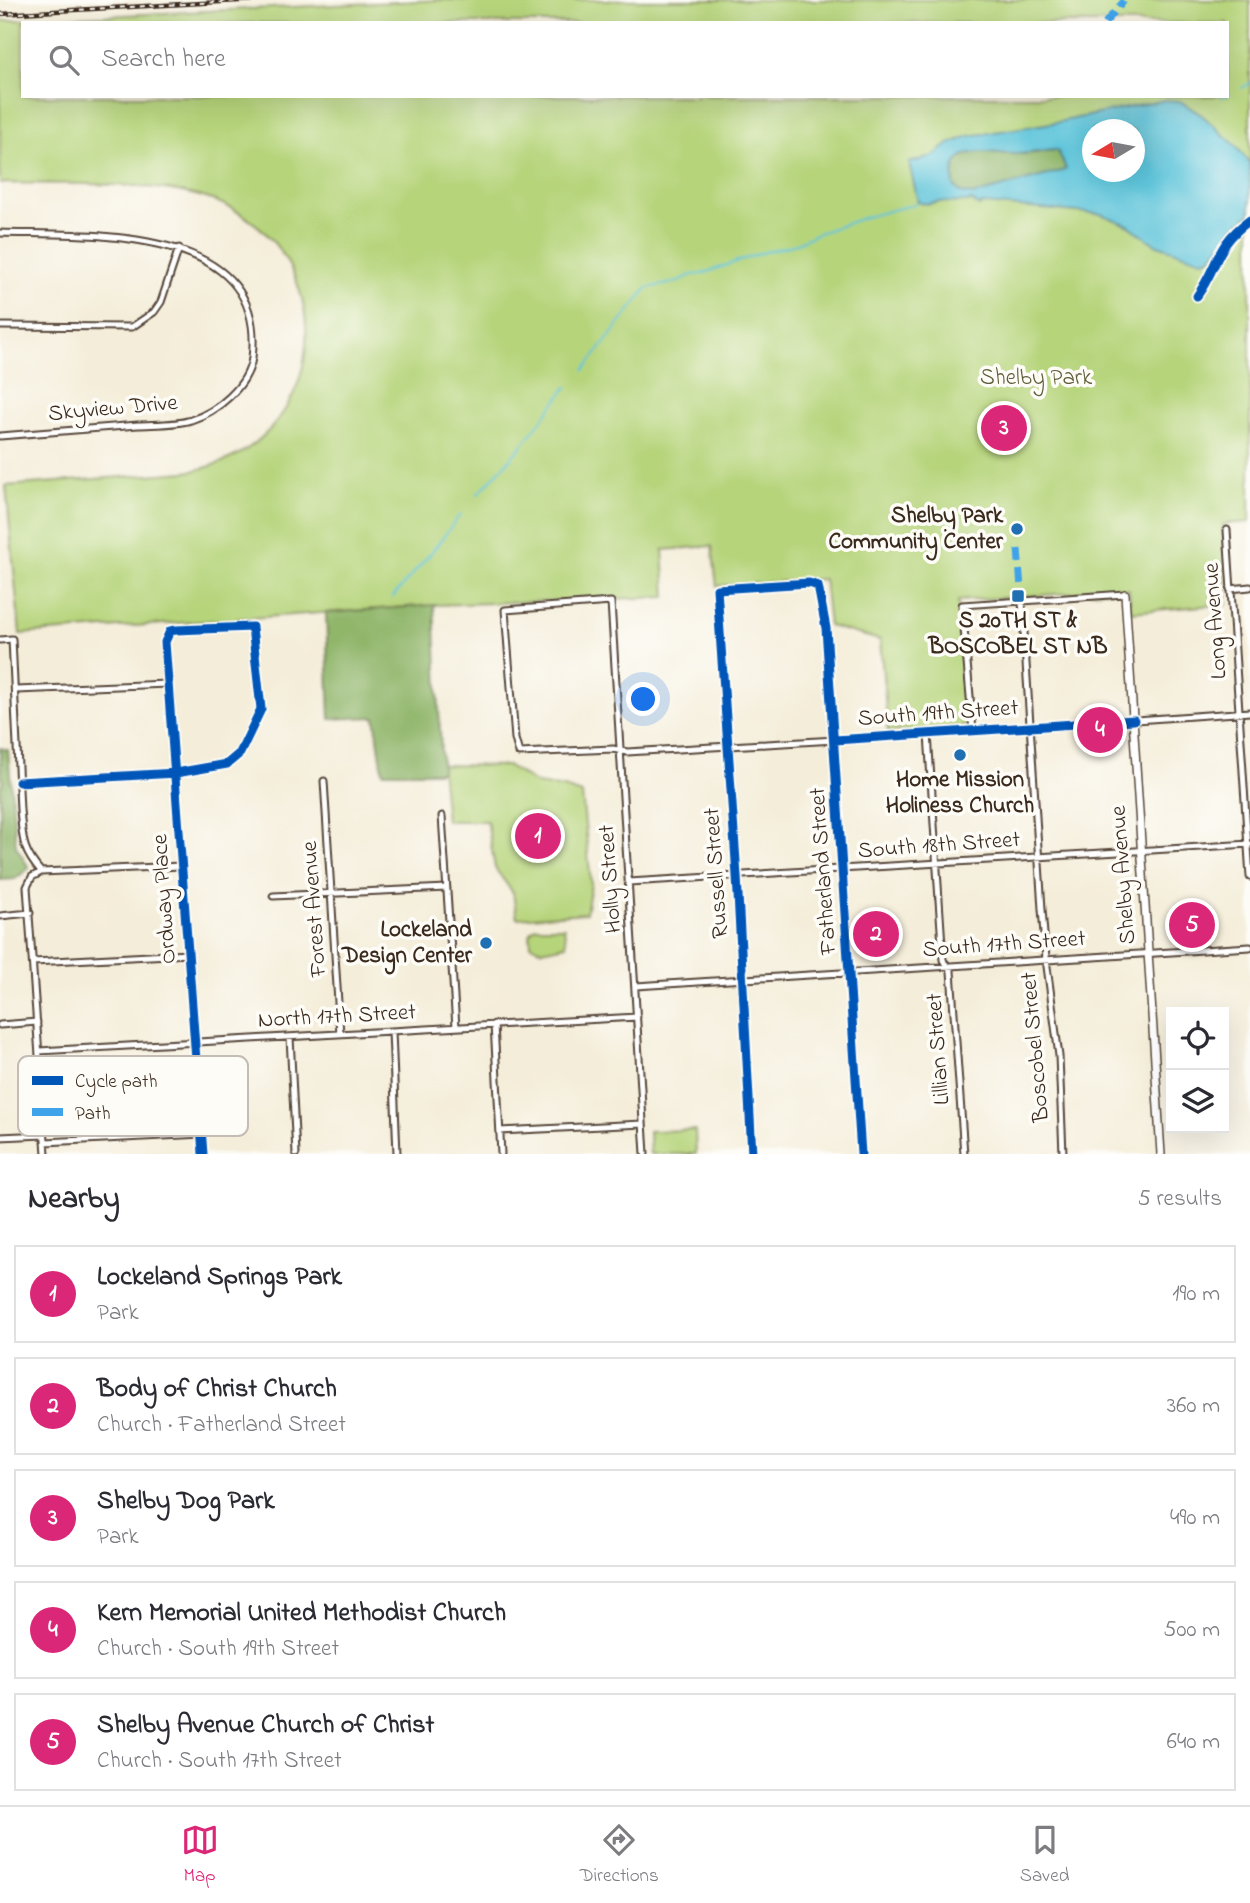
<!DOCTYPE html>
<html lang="en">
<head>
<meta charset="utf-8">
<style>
	body { margin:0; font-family:"Indie Flower",sans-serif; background:#f2f2f3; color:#2b2b33 }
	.controls { position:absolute; right:21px; bottom:21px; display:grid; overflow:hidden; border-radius:0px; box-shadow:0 7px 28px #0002 }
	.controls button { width:63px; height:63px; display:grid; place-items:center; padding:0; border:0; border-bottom:2px solid #e1e1e2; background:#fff; color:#2b2b33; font:35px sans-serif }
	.compass { position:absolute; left:1082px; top:119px; width:63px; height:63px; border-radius:50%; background:#fff; box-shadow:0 7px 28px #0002; rotate:260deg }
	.you { position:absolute; left:644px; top:700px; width:24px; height:24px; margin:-18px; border:5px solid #fff; border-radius:50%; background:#1a73e8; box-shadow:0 0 0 10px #1a73e833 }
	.badge { display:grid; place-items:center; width:46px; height:46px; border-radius:50%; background:#db2777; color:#fff; font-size:23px; font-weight:700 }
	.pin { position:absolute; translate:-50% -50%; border:4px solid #fff; box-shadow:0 2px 7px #0006 }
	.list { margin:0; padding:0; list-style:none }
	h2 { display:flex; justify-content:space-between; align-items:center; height:91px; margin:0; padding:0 28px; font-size:30px }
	h2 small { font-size:23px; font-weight:400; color:#7c7c81 }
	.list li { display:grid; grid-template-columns:46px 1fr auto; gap:21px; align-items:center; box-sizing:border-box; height:98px; margin:0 14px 14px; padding:0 14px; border:2px solid #e1e1e2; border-radius:0px }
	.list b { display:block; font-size:26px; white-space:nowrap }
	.list p { margin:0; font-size:23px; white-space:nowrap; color:#7c7c81 }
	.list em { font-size:23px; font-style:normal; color:#7c7c81 }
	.icon { flex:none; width:38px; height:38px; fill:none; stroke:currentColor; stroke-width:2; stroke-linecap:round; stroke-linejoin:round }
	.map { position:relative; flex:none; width:1250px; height:1154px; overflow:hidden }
	.search { position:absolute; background:#fff; box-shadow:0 7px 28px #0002; left:21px; right:21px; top:21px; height:77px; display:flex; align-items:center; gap:18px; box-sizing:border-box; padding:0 24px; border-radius:0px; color:#7c7c81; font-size:26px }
	.sheet { height:651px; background:#fff }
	nav { display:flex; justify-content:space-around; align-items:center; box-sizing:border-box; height:98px; border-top:2px solid #e1e1e2; background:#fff; font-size:19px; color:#7c7c81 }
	nav a { display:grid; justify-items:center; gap:4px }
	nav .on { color:#db2777 }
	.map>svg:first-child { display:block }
	.green { fill:#b6d47a; stroke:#787f4c; stroke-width:2; fill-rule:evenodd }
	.forest { fill:#90b66a; stroke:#667044; stroke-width:2 }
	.water { fill:#5dc4da; stroke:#4c777c; stroke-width:2; fill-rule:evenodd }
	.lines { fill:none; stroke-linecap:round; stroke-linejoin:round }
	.stream { stroke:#5dc4da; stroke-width:2 }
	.minor-casing { stroke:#57473a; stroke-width:9 }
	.tertiary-casing { stroke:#57473a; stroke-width:10 }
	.minor { stroke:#fff; stroke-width:5 }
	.tertiary { stroke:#fff; stroke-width:7 }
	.rail-casing { stroke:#3b2a1e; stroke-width:4.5 }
	.rail { stroke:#fdfcf7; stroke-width:2; stroke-dasharray:5; stroke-linecap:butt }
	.quiet { stroke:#3fa3ea; stroke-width:7; stroke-dasharray:14 7; stroke-linecap:butt }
	.cycleway-casing { stroke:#fdfcf7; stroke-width:13 }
	.cycleway { stroke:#0057b8; stroke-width:9 }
	.poi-dot { fill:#1f6fb2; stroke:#fdfcf7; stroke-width:2.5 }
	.labels { text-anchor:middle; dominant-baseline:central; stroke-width:7; stroke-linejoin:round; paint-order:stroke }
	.park-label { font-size:23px; fill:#605d3a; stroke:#fdfcf7 }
	.street-label { font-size:23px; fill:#3b2a1e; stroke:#fdfcf7 }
	.poi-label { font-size:23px; font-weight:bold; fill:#3b2a1e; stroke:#fdfcf7; text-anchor:end }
	.key { fill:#fdfcf7; stroke:#c3bdb6; stroke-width:2 }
	.key-label { font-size:19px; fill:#3b2a1e }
</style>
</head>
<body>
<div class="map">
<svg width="1250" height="1154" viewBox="0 0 1250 1154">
	<rect width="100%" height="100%" fill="#fdfcf7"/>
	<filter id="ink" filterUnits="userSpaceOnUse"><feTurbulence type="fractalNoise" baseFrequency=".0143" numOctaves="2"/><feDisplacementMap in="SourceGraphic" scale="14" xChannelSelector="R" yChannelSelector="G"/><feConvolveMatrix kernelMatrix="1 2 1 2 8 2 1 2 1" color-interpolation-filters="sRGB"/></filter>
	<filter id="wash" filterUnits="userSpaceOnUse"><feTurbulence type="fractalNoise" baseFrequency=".00686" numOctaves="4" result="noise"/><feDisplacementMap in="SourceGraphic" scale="28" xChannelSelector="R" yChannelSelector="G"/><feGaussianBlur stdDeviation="1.57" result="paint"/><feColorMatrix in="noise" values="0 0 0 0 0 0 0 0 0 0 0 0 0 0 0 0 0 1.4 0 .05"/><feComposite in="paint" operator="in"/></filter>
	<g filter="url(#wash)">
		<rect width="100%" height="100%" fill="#f4edd9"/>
		<path class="green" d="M439,0H509L529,4L550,0H1250V522L1223,524L1227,604L1131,612L1129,589L958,601L967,726L888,732L880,640L829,626L824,579L717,586L712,546L663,550L666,597L434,605L20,634L6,486L186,472C215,467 241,457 262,437C333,372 316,252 231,208C174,178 65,185 0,183V21ZM23,23H1227V96H23ZM1092,130H1134V172H1092Z
			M441,765L508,766L537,784L564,788L582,794L591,884L586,913L517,918L513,893L495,868L487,821H446Z
			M536,927H564L566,945L542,950L531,945L530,932Z
			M695,1130L696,1154H650L649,1131Z"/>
		<path class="forest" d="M1053,150L1058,151L1066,169L1062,171L974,195L961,193L954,186C947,143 986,152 1013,154C1026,154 1040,153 1053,150Z
			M434,605L442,772H383L375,717L330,719L326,613Z
			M0,748L8,750L16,846L29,868L15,879L0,880V787L2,785Z"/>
		<path class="water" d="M1165,100L1180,101L1203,116L1235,145L1250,163V214L1233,228L1211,258L1202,260L1155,244L1128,225L1101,214L983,204L979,206L972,201C958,204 955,202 941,202C932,202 927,206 918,202L909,163L933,156L949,144L969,136L1058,122ZM1092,130H1134V172H1092ZM1053,150L1058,151L1066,169L1062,171L974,195L961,193L954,186C947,142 986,153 1013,154C1027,154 1040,152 1053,150Z"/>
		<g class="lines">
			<path class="stream" d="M1242,88L1250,83
				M1227,95L1229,94
				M1222,97L1224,96
				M584,370L647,288L678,282L691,275L702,274L761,253L793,245L816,234L866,217L919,203
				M477,495L520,448L567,387
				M392,598L431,553L460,515"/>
		</g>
	</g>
	<g filter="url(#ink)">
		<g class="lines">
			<defs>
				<path id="minor" d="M0,233C87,236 269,222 252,358C248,386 217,412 191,420C176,425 155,424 138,425C92,429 46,432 0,436
					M0,326L132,327L154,312L161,302L179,248
					M1227,530L1250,877
					M1230,589L1250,587
					M1022,601L1042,909L1046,959L1059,1056L1063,1154
					M0,640L12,639L20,810C23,838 21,849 41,872L32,877L27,887L46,1154
					M16,690L168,684
					M973,731L962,605L1125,594
					M928,734L943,960L951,971L964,1154
					M324,781L340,1034
					M19,782L176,773L227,764L240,753L261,709L252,627L176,630L170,631L165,642L203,1154
					M442,816L456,1027
					M41,872L182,866
					M629,882L1250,844
					M273,896L447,888
					M0,916L30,913
					M33,962L189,954
					M636,986L1250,947
					M494,1024L501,1154
					M0,1025L37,1022
					M392,1031L397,1154
					M290,1037L296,1154
					M39,1051L637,1017
					M500,1131L643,1124
					M0,1137L44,1135
					M45,1142L202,1134
					M645,1154L611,602L505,610L515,739L519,753L613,749L627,752L921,735L1250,712
					M752,1154L737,876L717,589L809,583L818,586L826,628L861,1154"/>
				<path id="tertiary" d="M1125,594L1161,1154"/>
			</defs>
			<use href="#minor" class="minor-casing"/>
			<use href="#tertiary" class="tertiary-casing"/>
			<use href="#minor" class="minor"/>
			<use href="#tertiary" class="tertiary"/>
			<defs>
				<path id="rail" d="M0,14L257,0"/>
			</defs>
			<use href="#rail" class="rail-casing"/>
			<use href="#rail" class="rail"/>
			<path class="quiet" d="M1105,23L1124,1
				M1018,549L1022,601"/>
			<defs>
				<path id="cycleway" d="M1197,296C1219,265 1215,245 1250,220
					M835,740L1134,720
					M19,782L176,773L227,764L240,753L261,709L252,627L176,630L170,631L165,642L203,1154
					M752,1154L737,876L717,589L809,583L818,586L826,628L861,1154"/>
			</defs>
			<use href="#cycleway" class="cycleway-casing"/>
			<use href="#cycleway" class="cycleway"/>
		</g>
	</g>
	<g class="poi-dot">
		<circle cx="1017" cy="529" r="7"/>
		<rect x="1011" y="589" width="14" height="14" rx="3.5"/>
		<circle cx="960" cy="755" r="7"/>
		<circle cx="486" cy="943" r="7"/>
	</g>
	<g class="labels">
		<g class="park-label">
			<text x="1036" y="378">Shelby Park</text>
		</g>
		<g class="street-label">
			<text transform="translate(113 409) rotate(-5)">Skyview Drive</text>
			<text transform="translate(1216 621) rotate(-94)">Long Avenue</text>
			<text transform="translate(938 714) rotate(-4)">South 19th Street</text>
			<text transform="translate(939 846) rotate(-4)">South 18th Street</text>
			<text transform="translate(824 871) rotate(-94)">Fatherland Street</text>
			<text transform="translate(717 873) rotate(-94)">Russell Street</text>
			<text transform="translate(1124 875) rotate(-94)">Shelby Avenue</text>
			<text transform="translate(611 879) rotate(-94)">Holly Street</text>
			<text transform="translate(165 899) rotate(-94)">Ordway Place</text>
			<text transform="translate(315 909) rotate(-94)">Forest Avenue</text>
			<text transform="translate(1004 945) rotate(-4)">South 17th Street</text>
			<text transform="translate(337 1017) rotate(-3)">North 17th Street</text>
			<text transform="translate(1036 1047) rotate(-95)">Boscobel Street</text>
			<text transform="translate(939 1049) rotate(-94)">Lillian Street</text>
		</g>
		<g class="poi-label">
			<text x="1003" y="516">Shelby Park<tspan x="1003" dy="26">Community Center</tspan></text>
			<text x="1018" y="621" text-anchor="middle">S 20TH ST &amp;<tspan x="1018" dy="26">BOSCOBEL ST NB</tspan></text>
			<text x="960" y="780" text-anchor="middle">Home Mission<tspan x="960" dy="26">Holiness Church</tspan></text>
			<text x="472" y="930">Lockeland<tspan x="472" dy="26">Design Center</tspan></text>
		</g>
	</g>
	<rect x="18" y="1056" width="230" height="80" rx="10" class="key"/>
	<rect x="32" y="1076" width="31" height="9" fill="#0057b8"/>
	<rect x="32" y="1108" width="31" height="8" fill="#3fa3ea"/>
	<g class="key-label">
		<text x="75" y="1087">Cycle path</text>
		<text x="75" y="1119">Path</text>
	</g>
</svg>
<div class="controls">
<button><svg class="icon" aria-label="locate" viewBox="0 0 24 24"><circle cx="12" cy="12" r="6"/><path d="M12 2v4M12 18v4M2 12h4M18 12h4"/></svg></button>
<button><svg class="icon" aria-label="layers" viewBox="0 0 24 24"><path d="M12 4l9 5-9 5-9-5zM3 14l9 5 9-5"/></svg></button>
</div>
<svg class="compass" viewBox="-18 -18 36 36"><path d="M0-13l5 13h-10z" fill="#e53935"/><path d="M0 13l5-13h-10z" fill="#7c7c81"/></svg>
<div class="you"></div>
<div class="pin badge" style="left:538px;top:836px">1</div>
<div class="pin badge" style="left:876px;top:934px">2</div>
<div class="pin badge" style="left:1004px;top:428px">3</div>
<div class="pin badge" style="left:1100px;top:730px">4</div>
<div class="pin badge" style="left:1192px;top:925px">5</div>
<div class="search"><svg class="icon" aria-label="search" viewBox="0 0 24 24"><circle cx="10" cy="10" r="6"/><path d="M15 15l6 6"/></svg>Search here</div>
</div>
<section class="sheet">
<h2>Nearby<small>5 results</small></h2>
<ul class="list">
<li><span class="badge">1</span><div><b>Lockeland Springs Park</b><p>Park</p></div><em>190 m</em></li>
<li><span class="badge">2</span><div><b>Body of Christ Church</b><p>Church · Fatherland Street</p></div><em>360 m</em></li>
<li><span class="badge">3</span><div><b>Shelby Dog Park</b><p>Park</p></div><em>490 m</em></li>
<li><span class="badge">4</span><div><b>Kern Memorial United Methodist Church</b><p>Church · South 19th Street</p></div><em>500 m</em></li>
<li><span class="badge">5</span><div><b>Shelby Avenue Church of Christ</b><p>Church · South 17th Street</p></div><em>640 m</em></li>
</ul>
</section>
<nav>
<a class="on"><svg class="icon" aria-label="map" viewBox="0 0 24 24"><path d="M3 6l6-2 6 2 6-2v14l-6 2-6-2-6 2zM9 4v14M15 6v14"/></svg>Map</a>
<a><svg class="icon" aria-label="directions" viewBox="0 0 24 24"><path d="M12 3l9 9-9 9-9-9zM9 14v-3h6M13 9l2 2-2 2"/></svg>Directions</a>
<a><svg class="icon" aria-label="saved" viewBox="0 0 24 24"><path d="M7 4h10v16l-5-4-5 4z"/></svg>Saved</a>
</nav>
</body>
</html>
